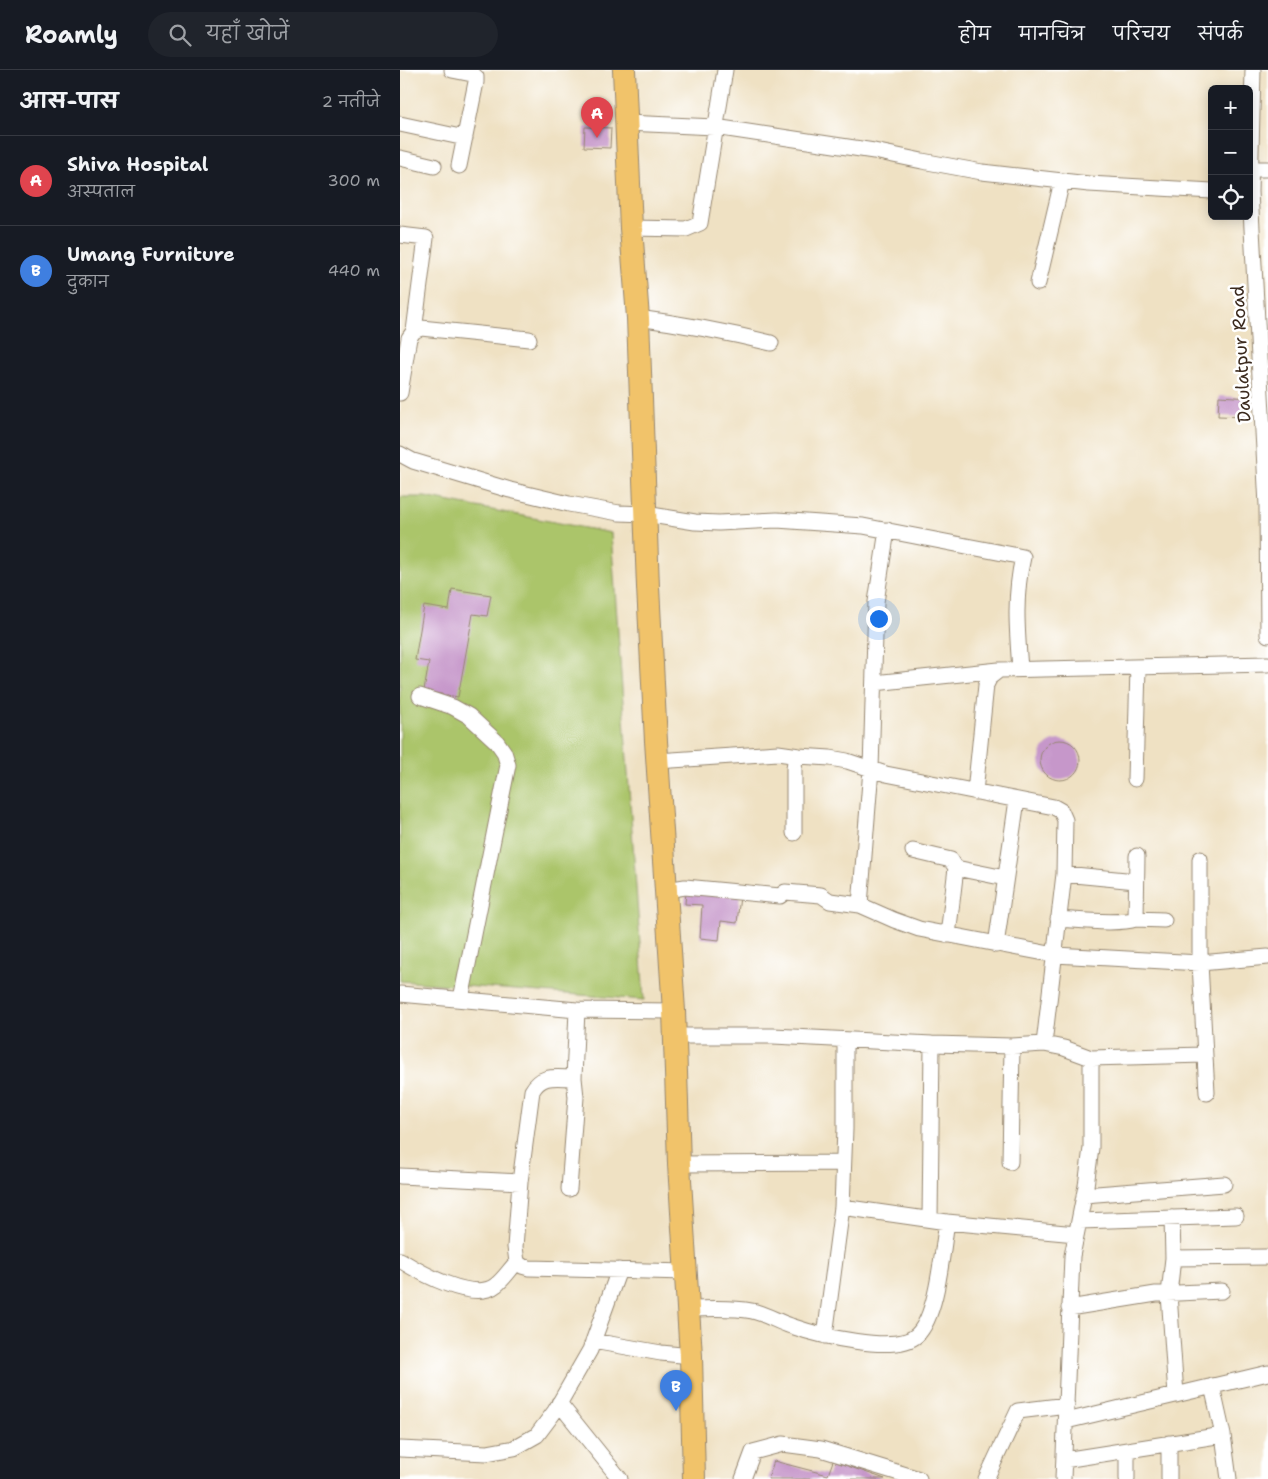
<!DOCTYPE html>
<html lang="hi">
<head>
<meta charset="utf-8">
<style>
	body { margin:0; font-family:"Shantell Sans","Playpen Sans Deva",sans-serif; background:#20242c; color:#f1f3f6 }
	.controls { position:absolute; right:15px; top:15px; display:grid; overflow:hidden; border-radius:8px; box-shadow:0 2px 12px #0003 }
	.controls button { width:45px; height:45px; display:grid; place-items:center; padding:0; border:0; border-bottom:1px solid #363941; background:#171b24; color:#f1f3f6; font:25px sans-serif }
	.you { position:absolute; left:478px; top:548px; width:18px; height:18px; margin:-12px; border:4px solid #fff; border-radius:50%; background:#1a73e8; box-shadow:0 0 0 8px #1a73e833 }
	.badge { display:grid; place-items:center; width:32px; height:32px; border-radius:50%; background:#c8321e; color:#fff; font-size:16px; font-weight:700 }
	.pin { position:absolute; translate:-50% -41px; filter:drop-shadow(0 1px 2px #0008) }
	.pin::after { content:''; position:absolute; top:26px; width:18px; height:15px; background:inherit; clip-path:polygon(0 0,100% 0,50% 100%) }
	.list { margin:0; padding:0; list-style:none }
	h2 { display:flex; justify-content:space-between; align-items:center; height:65px; margin:0; padding:0 20px; font-size:21px }
	h2 small { font-size:16px; font-weight:400; color:#9ea1a6 }
	.list li { display:grid; grid-template-columns:32px 1fr auto; gap:15px; align-items:center; box-sizing:border-box; height:90px; padding:0 20px; border-top:1px solid #363941 }
	.list b { display:block; font-size:19px; white-space:nowrap }
	.list p { margin:0; font-size:16px; white-space:nowrap; color:#9ea1a6 }
	.list em { font-size:16px; font-style:normal; color:#9ea1a6 }
	.icon { flex:none; width:28px; height:28px; fill:none; stroke:currentColor; stroke-width:2; stroke-linecap:round; stroke-linejoin:round }
	.map { position:relative; flex:none; width:868px; height:1409px; overflow:hidden }
	header { display:flex; align-items:center; gap:30px; box-sizing:border-box; height:70px; padding:0 25px; background:#171b24; border-bottom:1px solid #363941 }
	header strong { font-size:24px }
	nav { display:flex; gap:28px; margin-inline-start:auto; font-size:18px }
	.search { width:350px; height:45px; background:#20242c; display:flex; align-items:center; gap:12px; box-sizing:border-box; padding:0 18px; border-radius:28px; color:#9ea1a6; font-size:19px }
	main { display:flex }
	aside { flex:1; background:#171b24 }
	.map>svg:first-child { display:block }
	.green { fill:#abc56b; stroke:#737844 }
	.building { fill:#c697ca }
	.lines { fill:none; stroke-linecap:round; stroke-linejoin:round }
	.minor-casing { stroke:#958670; stroke-width:17 }
	.highway-casing { stroke:#958670; stroke-width:24 }
	.minor { stroke:#fff; stroke-width:15 }
	.highway { stroke:#f1c36a; stroke-width:22 }
	.labels { text-anchor:middle; dominant-baseline:central; stroke-width:5; stroke-linejoin:round; paint-order:stroke }
	.street-label { font-size:18px; fill:#3b2a1e; stroke:#fff }
</style>
</head>
<body>
<header>
<strong>Roamly</strong>
<div class="search"><svg class="icon" aria-label="search" viewBox="0 0 24 24"><circle cx="10" cy="10" r="6"/><path d="M15 15l6 6"/></svg>यहाँ खोजें</div>
<nav><a>होम</a><a>मानचित्र</a><a>परिचय</a><a>संपर्क</a></nav>
</header>
<main>
<aside>
<h2>आस-पास<small>2 नतीजे</small></h2>
<ul class="list">
<li><span class="badge" style="background:#e0444e">A</span><div><b>Shiva Hospital</b><p>अस्पताल</p></div><em>300 m</em></li>
<li><span class="badge" style="background:#3f7fe0">B</span><div><b>Umang Furniture</b><p>दुकान</p></div><em>440 m</em></li>
</ul>
</aside>
<div class="map">
<svg width="868" height="1409" viewBox="0 0 868 1409">
	<rect width="100%" height="100%" fill="#fff"/>
	<filter id="ink" filterUnits="userSpaceOnUse"><feTurbulence type="fractalNoise" baseFrequency=".02" numOctaves="2"/><feDisplacementMap in="SourceGraphic" scale="10" xChannelSelector="R" yChannelSelector="G"/><feConvolveMatrix kernelMatrix="1 2 1 2 8 2 1 2 1" color-interpolation-filters="sRGB"/></filter>
	<filter id="wash" filterUnits="userSpaceOnUse"><feTurbulence type="fractalNoise" baseFrequency=".0096" numOctaves="4" result="noise"/><feDisplacementMap in="SourceGraphic" scale="20" xChannelSelector="R" yChannelSelector="G"/><feGaussianBlur stdDeviation="1.12" result="paint"/><feColorMatrix in="noise" values="0 0 0 0 0 0 0 0 0 0 0 0 0 0 0 0 0 1.4 0 .05"/><feComposite in="paint" operator="in"/></filter>
	<g filter="url(#wash)">
		<rect width="100%" height="100%" fill="#efe1c3"/>
		<path class="green" d="M0,427H25L211,463L244,930L0,911Z"/>
		<g id="blocks">
			<path class="building" d="M185,57L211,58L210,78L184,77Z
				M819,326L851,328L850,347L818,346Z
				M52,519L91,525L87,546L73,544L58,627L24,621L29,592L15,590L24,536L49,540Z
				M640 690a20 20 0 1 1 40 0a20 20 0 1 1-40 0Z
				M286,822L340,826L337,853L321,851L319,870L300,868L302,835L285,834Z
				M374,1391L428,1405L433,1391L485,1409H368Z"/>
		</g>
	</g>
	<g filter="url(#ink)">
		<use href="#blocks" fill-opacity="0" stroke="#958670" stroke-width="1"/>
		<g class="lines">
			<defs>
				<path id="minor" d="M52,0L72,4L76,7V12L59,96
					M853,0L850,122L867,435L868,565
					M226,53L315,57L474,81L522,91L582,102L689,114L812,121
					M0,54L65,68
					M0,88L34,96
					M852,99H868
					M231,158L286,159L300,153L325,0
					M0,165L26,168L14,261
					M638,213L662,111
					M238,248C283,254 326,262 371,273
					M0,323L9,268L14,261L21,258L129,269
					M0,384L13,391L110,420L169,434L219,443L245,444L295,452L319,453L377,450L463,456L623,487C614,526 617,560 620,599
					M487,460L476,532L471,699L460,835L494,850L519,859L655,885L800,893L868,887
					M474,613L599,600
					M20,626L53,637L69,646L97,672L104,682L108,695L61,929
					M257,691L378,683L399,686
					M735,709L738,597
					M575,722L586,615L590,607L599,600L868,594
					M394,763V699L395,691L399,686L430,688L447,691L486,704L654,737L661,741L665,750L664,804L644,974
					M513,781L551,790L556,798L605,808
					M800,789V893L807,1023
					M664,804L736,811
					M266,820L285,817L380,826L385,822L421,825L430,831L460,835
					M658,849C678,850 718,855 736,849L737,786
					M736,849L764,850
					M548,865L556,798
					M596,875L617,730
					M0,924L177,940L274,941
					M274,966H373L532,974L612,976L644,974L664,978L691,988L804,985
					M174,1008C157,1008 142,1003 132,1021L120,1112L115,1177L117,1192L122,1196L129,1198L286,1202
					M610,1092L612,976
					M279,1094L443,1093
					M0,1106L120,1112
					M169,1119L176,1027L174,1008L177,940
					M684,1125L824,1114
					M442,1137L547,1152L676,1164
					M772,1148L773,1188L769,1224L776,1325
					M530,1149L532,974
					M679,1151L836,1146
					M773,1188L868,1187
					M0,1190C21,1203 74,1233 96,1215C104,1209 110,1199 117,1192
					M669,1238L756,1224L822,1221
					M288,1239C309,1239 331,1237 352,1241C366,1244 378,1252 391,1256C417,1265 496,1285 517,1265C538,1245 542,1180 547,1152
					M425,1266L442,1137L445,1059V970
					M193,1271L261,1283L291,1286
					M812,1316L823,1365L829,1409
					M159,1333L220,1409
					M666,1351L868,1303
					M769,1373V1409
					M0,1379L87,1383L114,1378L137,1365L155,1341L190,1280L219,1200
					M727,1380V1409
					M664,1390L823,1365
					M343,1409L353,1382L383,1374L421,1379L519,1409
					M586,1409L618,1341L667,1335
					M663,1409L672,1186L686,1116L691,1078V988"/>
				<path id="highway" d="M224,0L231,158L238,248L248,517L256,671L274,941L279,1094L291,1286L294,1409"/>
			</defs>
			<use href="#minor" class="minor-casing"/>
			<use href="#highway" class="highway-casing"/>
			<use href="#minor" class="minor"/>
			<use href="#highway" class="highway"/>
		</g>
	</g>
	<g class="labels">
		<g class="street-label">
			<text transform="translate(841 284) rotate(-93)">Daulatpur Road</text>
		</g>
	</g>
</svg>
<div class="controls">
<button>+</button>
<button>−</button>
<button><svg class="icon" aria-label="locate" viewBox="0 0 24 24"><circle cx="12" cy="12" r="6"/><path d="M12 2v4M12 18v4M2 12h4M18 12h4"/></svg></button>
</div>
<div class="you"></div>
<div class="pin badge" style="left:197px;top:68px;background:#e0444e">A</div>
<div class="pin badge" style="left:276px;top:1341px;background:#3f7fe0">B</div>
</div>
</main>
</body>
</html>
